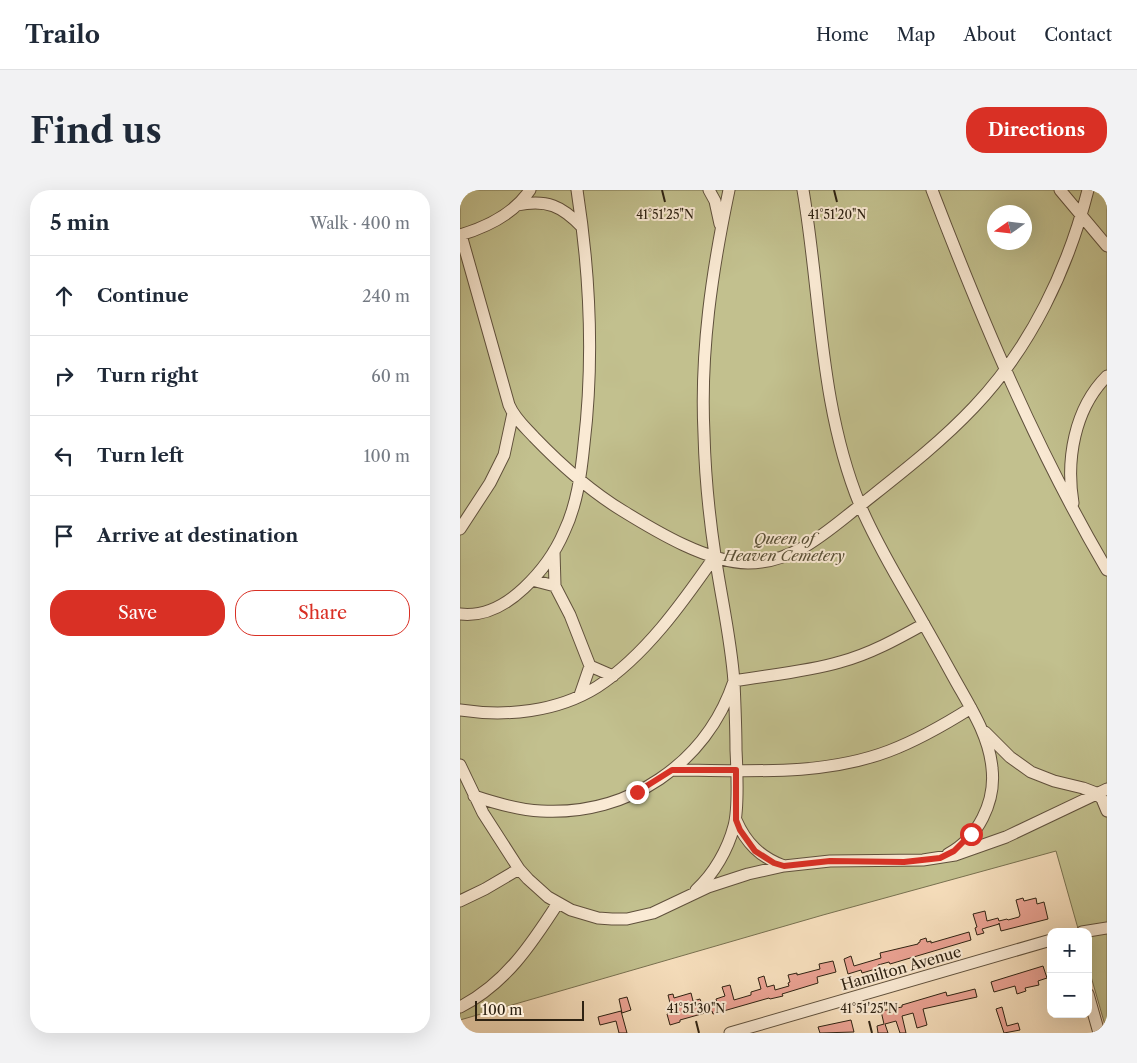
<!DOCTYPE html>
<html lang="en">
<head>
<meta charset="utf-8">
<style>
	body { margin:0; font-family:"Libre Caslon Text",serif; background:#f2f2f3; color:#1f2937 }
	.controls { position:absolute; right:15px; bottom:15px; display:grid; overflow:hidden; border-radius:10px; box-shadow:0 5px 20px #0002 }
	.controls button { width:45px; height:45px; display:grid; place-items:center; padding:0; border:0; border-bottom:1px solid #e0e1e3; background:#fff; color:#1f2937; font:25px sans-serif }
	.compass { position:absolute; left:527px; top:15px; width:45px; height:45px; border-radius:50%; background:#fff; box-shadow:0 5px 20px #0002; rotate:256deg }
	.scale { position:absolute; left:15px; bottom:12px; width:109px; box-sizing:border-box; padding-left:5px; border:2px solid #2e2212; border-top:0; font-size:14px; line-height:18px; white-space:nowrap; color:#2e2212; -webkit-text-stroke:4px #faead4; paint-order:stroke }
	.stop { position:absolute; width:15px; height:15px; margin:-11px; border:4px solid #d93025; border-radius:50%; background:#fff }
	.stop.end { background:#d93025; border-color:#fff; box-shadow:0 1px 5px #0008 }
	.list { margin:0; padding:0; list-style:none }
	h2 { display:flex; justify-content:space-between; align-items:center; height:65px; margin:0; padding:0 20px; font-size:21px }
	h2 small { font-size:16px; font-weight:400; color:#747a83 }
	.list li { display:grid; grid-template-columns:32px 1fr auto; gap:15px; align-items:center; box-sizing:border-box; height:80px; padding:0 20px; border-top:1px solid #e0e1e3 }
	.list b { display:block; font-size:19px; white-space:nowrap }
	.list em { font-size:16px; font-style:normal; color:#747a83 }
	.actions { display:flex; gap:10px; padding:15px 20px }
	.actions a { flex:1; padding:11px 0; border:1px solid #d93025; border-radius:20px; text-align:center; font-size:18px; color:#d93025 }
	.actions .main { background:#d93025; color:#fff }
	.icon { flex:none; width:28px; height:28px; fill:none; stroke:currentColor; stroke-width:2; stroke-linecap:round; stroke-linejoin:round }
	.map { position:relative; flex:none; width:647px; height:843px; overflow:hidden; border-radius:20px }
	header { display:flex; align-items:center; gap:30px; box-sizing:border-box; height:70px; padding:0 25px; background:#fff; border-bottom:1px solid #e0e1e3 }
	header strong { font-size:24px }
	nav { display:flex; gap:28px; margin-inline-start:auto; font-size:18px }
	.intro { display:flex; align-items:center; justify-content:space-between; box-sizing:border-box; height:120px; padding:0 30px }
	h1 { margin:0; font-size:35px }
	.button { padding:12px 22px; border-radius:20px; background:#d93025; color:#fff; font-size:18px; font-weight:700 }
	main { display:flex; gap:30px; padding:0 30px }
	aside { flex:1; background:#fff; border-radius:20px; box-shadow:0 5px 20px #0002 }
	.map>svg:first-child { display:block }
	.green { fill:#c2c08e; stroke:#787150; fill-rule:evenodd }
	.building { fill:#eba293; stroke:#2e2212 }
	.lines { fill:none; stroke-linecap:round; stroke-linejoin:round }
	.minor-casing { stroke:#60513d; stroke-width:13 }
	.minor { stroke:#faead4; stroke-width:11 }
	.route { stroke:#d93025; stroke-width:6 }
	.ticks { fill:none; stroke:#2e2212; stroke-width:2 }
	.labels { text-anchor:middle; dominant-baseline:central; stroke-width:4; stroke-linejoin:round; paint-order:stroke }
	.park-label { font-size:15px; font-style:italic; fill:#5a5137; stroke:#faead4 }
	.street-label { font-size:15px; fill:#2e2212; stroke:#faead4 }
	.ticks-label { font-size:12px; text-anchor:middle; fill:#2e2212; stroke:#faead4; stroke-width:4; stroke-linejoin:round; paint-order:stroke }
</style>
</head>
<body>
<header>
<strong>Trailo</strong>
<nav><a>Home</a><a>Map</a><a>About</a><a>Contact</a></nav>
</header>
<div class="intro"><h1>Find us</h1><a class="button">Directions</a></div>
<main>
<aside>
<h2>5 min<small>Walk · 400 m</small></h2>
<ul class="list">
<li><svg class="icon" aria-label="ahead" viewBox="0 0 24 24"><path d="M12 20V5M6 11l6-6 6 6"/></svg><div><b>Continue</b></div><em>240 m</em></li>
<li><svg class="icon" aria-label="right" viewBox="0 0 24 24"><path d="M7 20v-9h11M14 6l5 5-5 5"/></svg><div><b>Turn right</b></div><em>60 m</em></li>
<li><svg class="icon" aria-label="left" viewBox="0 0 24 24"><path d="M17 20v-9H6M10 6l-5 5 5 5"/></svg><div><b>Turn left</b></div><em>100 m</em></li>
<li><svg class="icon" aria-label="arrive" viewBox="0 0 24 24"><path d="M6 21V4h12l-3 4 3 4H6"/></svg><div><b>Arrive at destination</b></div></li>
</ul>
<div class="actions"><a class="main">Save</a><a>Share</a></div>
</aside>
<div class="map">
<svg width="647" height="843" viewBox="0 0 647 843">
	<rect width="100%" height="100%" fill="#f7dfbd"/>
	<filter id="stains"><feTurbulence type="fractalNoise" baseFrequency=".004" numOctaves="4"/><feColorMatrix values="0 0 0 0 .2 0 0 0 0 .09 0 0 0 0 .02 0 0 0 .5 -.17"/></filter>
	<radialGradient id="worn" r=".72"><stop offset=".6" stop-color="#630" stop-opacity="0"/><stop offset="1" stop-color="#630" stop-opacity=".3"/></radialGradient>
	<path class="green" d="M0,0H647V842L628,776V742H619L596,661L363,725L0,830ZM534,22H564V52H534Z"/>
	<path class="building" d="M563,708L564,711L576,708L577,714L584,712L588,729L541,741L539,733V734L522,739L524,743L517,745L515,738L517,737L513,724L525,721L527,731L538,728L539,731L547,729L548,730L559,727L560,725L556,710Z
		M509,742L511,750L430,774L429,772L418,775L419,778L402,783L401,780L388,784L384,769L391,766L394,776L421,768L420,763L458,754V753L460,752V750L466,748L467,752L471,751V753Z
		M373,771L376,782L357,787L358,793L322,804L323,806L310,809L309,808L253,824L252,821L220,830V832L210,835L207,824L209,823L207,818L211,817L208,805L213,804L214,808L231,803L233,811L240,809L243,817L257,813L256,809L265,806L262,797L270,795L274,810L291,805V802L301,799L298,788L304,786L307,797L314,795L315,800L329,796L328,793L330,792L328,785L337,783V785L360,779L359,774Z
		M583,776L587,788L578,791L579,795L565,798L566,801L557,804L555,796L534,802L531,792Z
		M515,799L517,807L463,819L467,835L457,838L453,823L442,826L446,843H440L436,831L425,834L428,843H418L417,836L424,834L421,821L442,817V815L486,802L487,806Z
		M167,807L171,820L162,823L159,809Z
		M542,817L547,836L558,833L560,840L544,843L536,819Z
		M161,821L167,843H159L156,831L140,835L138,827Z
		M391,830L394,842L360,843L358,837Z"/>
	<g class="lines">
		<defs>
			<path id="minor" d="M249,0L255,11L260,34
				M343,0C361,105 359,215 400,315C412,343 427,370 442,396C460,427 477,457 494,488C510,517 529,545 532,578C536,612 518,648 488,664
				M472,0C522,130 576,259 647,380
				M600,0L647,56
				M57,15C87,9 102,16 122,37
				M0,45C27,37 54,24 70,0
				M1,45L49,215C55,229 65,237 74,247C101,275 130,301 163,321C197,342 247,372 288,373C335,373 367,341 402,314C441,283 480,253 514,217C571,157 608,79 628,0
				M613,313C606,270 614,219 647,186
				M0,339L30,293L44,265L53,223
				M94,361L95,396
				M72,390L95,396L110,425L130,476L120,505
				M0,424C25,427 47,414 64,398C81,382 95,363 104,342C117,315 121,284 124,254C134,170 130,84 117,0
				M130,476L153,486
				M0,520C46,527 97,522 137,497C185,466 223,412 255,366
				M525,542L550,567L571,582L594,591L623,598L636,603L642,609L647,621
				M0,575L23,623L59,679L68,689L88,707L111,720L138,728L152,729H167L193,723L248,697L288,684L324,676L370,671L463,670L495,665L546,647L647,599
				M212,580C284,580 361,587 429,561C458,550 484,535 511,518
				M14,606C35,613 58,620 81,621C168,626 246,574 274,491C309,485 346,482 380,472C410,464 437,449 464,434
				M276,630C286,653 300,667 324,676
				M236,700C254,684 268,659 274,636C279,617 277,580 276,560C276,538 275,515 274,492C271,449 261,407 255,365C249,325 245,284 244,244C240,161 252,81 269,0
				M0,711L25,699L59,679
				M622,742L647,738
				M628,804L639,843
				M0,817C45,794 71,755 98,713
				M270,843L591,750"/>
		</defs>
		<use href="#minor" class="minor-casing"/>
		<use href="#minor" class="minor"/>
	</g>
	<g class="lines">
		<path class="route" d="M177,602L212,580H276V630L280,640L295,661L314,673L324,676L370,671L444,672L480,668L494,661L511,644"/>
	</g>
	<path class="ticks" d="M202,0L205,12M374,0L377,12M236,831L239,843M409,831L412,843"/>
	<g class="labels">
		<g class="park-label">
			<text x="324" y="348">Queen of<tspan x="324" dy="17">Heaven Cemetery</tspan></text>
		</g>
		<g class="street-label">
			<text transform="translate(441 778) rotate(-16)">Hamilton Avenue</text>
		</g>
	</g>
	<g class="ticks-label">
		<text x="205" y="29">41°51'25"N</text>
		<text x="377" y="29">41°51'20"N</text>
		<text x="236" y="823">41°51'30"N</text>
		<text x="409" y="823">41°51'25"N</text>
	</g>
	<rect width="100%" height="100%" filter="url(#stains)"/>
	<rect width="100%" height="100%" fill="url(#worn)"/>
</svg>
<div class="controls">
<button>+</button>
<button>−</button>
</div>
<svg class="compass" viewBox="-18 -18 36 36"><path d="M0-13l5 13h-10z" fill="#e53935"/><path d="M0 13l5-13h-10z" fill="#747a83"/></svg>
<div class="scale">100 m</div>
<div class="stop" style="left:511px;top:644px"></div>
<div class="stop end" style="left:177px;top:602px"></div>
</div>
</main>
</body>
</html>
